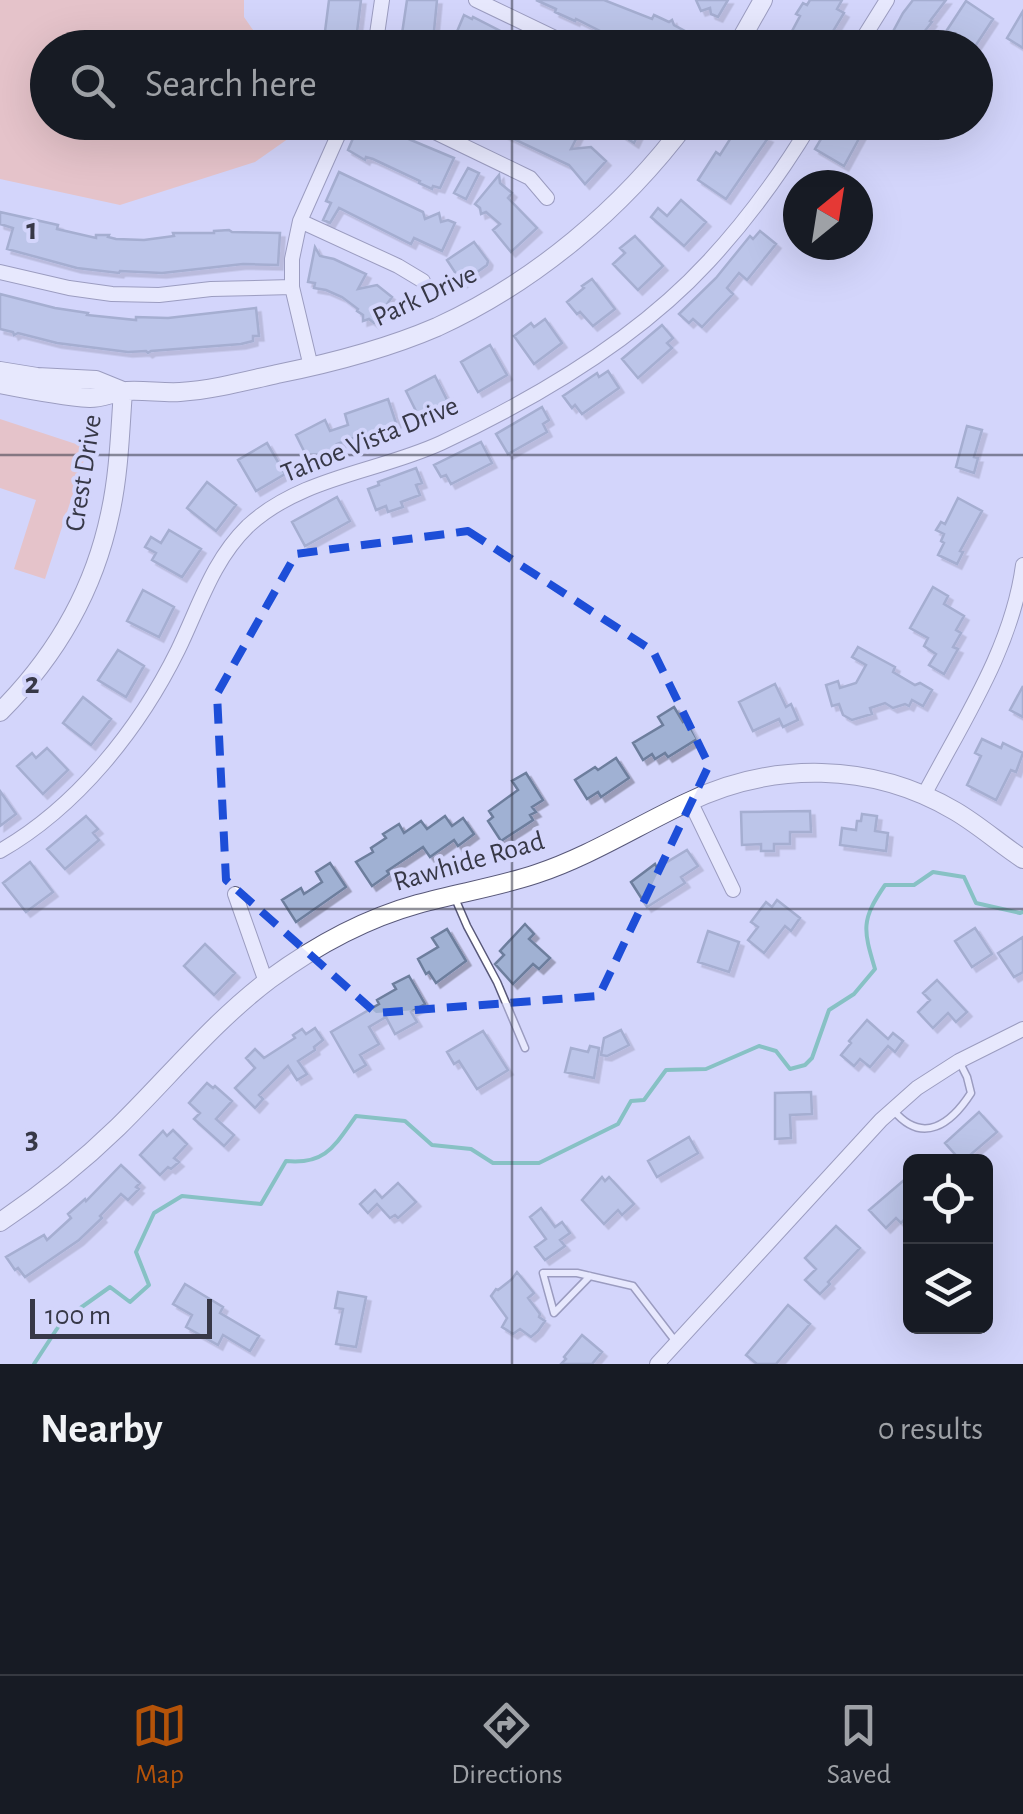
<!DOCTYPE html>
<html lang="en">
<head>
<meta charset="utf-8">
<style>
	body { margin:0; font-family:"Alegreya Sans",sans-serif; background:#242831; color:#f1f3f6 }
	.controls { position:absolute; right:30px; bottom:30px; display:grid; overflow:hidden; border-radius:15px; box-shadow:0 10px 40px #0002 }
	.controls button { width:90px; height:90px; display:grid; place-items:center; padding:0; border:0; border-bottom:2px solid #363941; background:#171b24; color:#f1f3f6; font:50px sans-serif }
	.compass { position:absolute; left:783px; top:170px; width:90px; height:90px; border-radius:50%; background:#171b24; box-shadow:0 10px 40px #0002; rotate:30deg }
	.scale { position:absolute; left:30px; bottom:25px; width:182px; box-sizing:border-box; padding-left:10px; border:5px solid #373847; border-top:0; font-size:28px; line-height:35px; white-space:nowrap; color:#373847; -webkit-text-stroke:8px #d3d5fb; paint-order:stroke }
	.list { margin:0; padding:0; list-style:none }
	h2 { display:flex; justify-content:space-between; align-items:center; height:130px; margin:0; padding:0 40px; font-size:42px }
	h2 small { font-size:32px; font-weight:400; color:#9ea1a6 }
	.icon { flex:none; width:55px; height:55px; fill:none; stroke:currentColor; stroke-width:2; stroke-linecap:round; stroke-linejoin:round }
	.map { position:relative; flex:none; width:1023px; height:1364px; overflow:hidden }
	.search { position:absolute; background:#171b24; box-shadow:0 10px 40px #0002; left:30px; right:30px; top:30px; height:110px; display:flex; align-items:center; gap:25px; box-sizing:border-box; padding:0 35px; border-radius:55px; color:#9ea1a6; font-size:38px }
	.sheet { height:310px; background:#171b24 }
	nav { display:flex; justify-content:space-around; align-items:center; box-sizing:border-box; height:140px; border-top:2px solid #363941; background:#171b24; font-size:28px; color:#9ea1a6 }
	nav a { display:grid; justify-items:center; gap:5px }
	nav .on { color:#b45309 }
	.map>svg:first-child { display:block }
	.green { fill:#faae8e }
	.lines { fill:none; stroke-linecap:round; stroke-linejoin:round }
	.stream { stroke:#2aa982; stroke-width:4 }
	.building { fill:#a0b1d3; stroke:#6d7e9d; stroke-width:2.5; filter:url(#shadow) }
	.service-casing { stroke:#585879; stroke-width:9 }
	.minor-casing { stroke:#585879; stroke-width:16 }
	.tertiary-casing { stroke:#585879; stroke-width:20 }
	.service { stroke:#fff; stroke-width:6 }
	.minor { stroke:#fff; stroke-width:14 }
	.tertiary { stroke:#fff; stroke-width:18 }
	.marked { fill:none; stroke:#1d4ed8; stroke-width:8; stroke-dasharray:20 12; stroke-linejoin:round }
	.grid { fill:none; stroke:#373847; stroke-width:2.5; stroke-opacity:0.55 }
	.labels { text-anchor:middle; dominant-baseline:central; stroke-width:8; stroke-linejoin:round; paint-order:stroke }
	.street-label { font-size:28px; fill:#373847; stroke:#d3d5fb }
	.grid-label { font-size:32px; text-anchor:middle; font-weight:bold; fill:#373847; stroke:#d3d5fb; stroke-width:8; stroke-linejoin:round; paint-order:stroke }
</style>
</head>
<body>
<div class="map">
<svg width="1023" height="1364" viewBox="0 0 1023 1364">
	<defs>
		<filter id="shadow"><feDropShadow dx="4.5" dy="4.5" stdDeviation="0" flood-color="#0004"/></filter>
	</defs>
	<rect width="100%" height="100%" fill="#d3d5fb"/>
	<path class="green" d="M0,0H244V17L265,47L48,48V122H302V129L255,162L120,205L0,179Z
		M0,419L88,448L45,579L14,569L36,500L0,488Z"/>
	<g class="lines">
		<path class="stream" d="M34,1364L62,1321L110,1287L130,1302L149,1285L136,1252L154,1213L182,1196L261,1204L286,1161C326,1165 335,1145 356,1116L405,1121L432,1145L471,1149L493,1163H539L618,1124L631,1101L644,1100L666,1070L706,1069L759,1046L776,1051L790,1069L805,1065L812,1058L829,1010L854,994L875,969C863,929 861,920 885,885H914L933,872L964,877L976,903L1020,913L1023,912"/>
	</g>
	<path class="building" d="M329,0H361L355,48L323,47Z
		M407,0H437L433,41L440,48L400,47Z
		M536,0H604L652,19L654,15L669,22L672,20L674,25L698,38L693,48H652L633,39L630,46L576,19L575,21L555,12L556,9Z
		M696,0H728L718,17L711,14L710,8L701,11Z
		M810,0H842L837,9L844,13L823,48H783L800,16L796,14L803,3L807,5Z
		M913,0H946L930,21L932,22L920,37L922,38L916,48H876L884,33L890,37L903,13Z
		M966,1L993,19L974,48L947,30Z
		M1023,11V48L1007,38Z
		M464,15L472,19L473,17L534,48H466L453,41Z
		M360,122H368L454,158L440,188L433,186L432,189L419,183L420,181L373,159L366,157L365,160L348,150Z
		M478,122H555L579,133L571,149L591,147L606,161L585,184L569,165Z
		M604,122H644L634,143L622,135L623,132Z
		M741,122H771L763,136L768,138L726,199L698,180L716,152L720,155Z
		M831,122H868L844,166L815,149Z
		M468,168L479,173L466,199L454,193Z
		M339,172L423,212L425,219L439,213L441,222L448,220L455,223L442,251L414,238L411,244L339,208L330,223L323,220L331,203L326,201Z
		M499,175L500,183L512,193L508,198L537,228L511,252L493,230L500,224L486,212L481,214L480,208L475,204Z
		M681,200L706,222L684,246L651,217L658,208L667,216Z
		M0,212L58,225L57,229L96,238V235H109L108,237L116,239L144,240L174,236L173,233H214V231L229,230L232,232L280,233L278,265L243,264L162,273L120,271L119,273L77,268L7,249L13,228L0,224Z
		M760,231L776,244L747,280L739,273L727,288L733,294L702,327L693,319L689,323L679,314L716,278L750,236L753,239Z
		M635,236L663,266L638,290L613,264L625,253L620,248Z
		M474,242L488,261L487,265L462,283L447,260Z
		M315,247L320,256L334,259L366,274L358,289L377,285L392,297L374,323L369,319L363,321V315L357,311L358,309L342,297L326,290L314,288L315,283L308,282Z
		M592,279L615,309L593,326L580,312L577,314L567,302L584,288L582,286Z
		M0,294L55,308L88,313L87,315L136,320V317L168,318L256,308L259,336H253V341L241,344L151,351L148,353L146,351L128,352L57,343L18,333L14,335L13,332L0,329Z
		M545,319L562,343L534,364L514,336L531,323L534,327Z
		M662,325L673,338L667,343L672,348L638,378L622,359Z
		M490,345L507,375L478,392L461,362Z
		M608,371L619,388L582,414L575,405L572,408L563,396L597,373L599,377Z
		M435,376L450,406L421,421L406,391Z
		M388,399L396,423L337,444L340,451L311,465L296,435L325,420L330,431L348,425L345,414Z
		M542,407L549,420L543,424L547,432L508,454L496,434Z
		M967,426L982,430L974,457L978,458L974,473L956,467Z
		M481,442L492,463L451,484L446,475L441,477L434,465Z
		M267,443L285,474L256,491L238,460Z
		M416,468L422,483L416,485L420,495L401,502L403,507L388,512L386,506L376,510L368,489L379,485L378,482Z
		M207,482L236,505L216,531L187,508Z
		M337,497L350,521L305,546L292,522Z
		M958,498L982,511L960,551L963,552L957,564L938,555L944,543L941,541L944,534L936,530L941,522L945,524Z
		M169,530L201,549L182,577L152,560L156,553L145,547L151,537L161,543Z
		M933,587L948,596L944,604L964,616L956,630L961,633L953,647L958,649L944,674L929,665L936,654L924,646L928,638L910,628Z
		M143,590L174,607L159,637L127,621Z
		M858,647L895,667L893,672L915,685L920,683L932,690L923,706L912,700L909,706L905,704L893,708L885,703L870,708L872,714L852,720L843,715L839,704L832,706L826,685L838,681L840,688L856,683L866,665L852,657Z
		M118,650L144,666L126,697L98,680Z
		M775,684L786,707L791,704L798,720L783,727L779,719L753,731L739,702Z
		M1023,686V717L1010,710Z
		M83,697L111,719L91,745L63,723Z
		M674,707L683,722L686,720L697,739L668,757L665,753L655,759L652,754L643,760L633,743L663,725L658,717Z
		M982,739L1001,748L1003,743L1023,753L1016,772L1011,770L996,800L967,785L981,756L975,753Z
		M47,748L68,770L43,794L17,766L32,753L36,758Z
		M616,758L629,778L601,797L598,792L587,799L575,780L595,767L598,770Z
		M526,773L543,800L532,807L536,812L530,815L533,820L501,841L488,821L493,817L489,811L518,790L512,781Z
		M0,791L16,814L0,826Z
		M810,811L811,832H790V844H774V851H761V844L742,845L741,812Z
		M862,814L877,816L875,831L888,833L886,851L840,845L842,828L856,830L857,821H861Z
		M86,816L98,829L93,833L99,840L65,869L47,849Z
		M445,816L452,826L463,818L474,834L458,846L454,840L430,857L423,847L387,871L389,874L372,886L356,862L373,852L371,848L386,838L383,834L399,824L404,833L421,821L427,829Z
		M687,850L698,866L681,877L685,883L647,907L631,882L655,864L657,868Z
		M30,862L53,892L26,912L3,883Z
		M330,863L346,887L296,922L282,900L301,888L304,894L322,882L316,872Z
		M777,900L800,918L791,931L785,926L764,953L748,940L758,927L751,922L766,902L772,907Z
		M525,924L534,934L529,939L550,958L539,969L533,964L513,984L495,964L504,955L500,951Z
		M975,928L992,954L972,967L955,941Z
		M447,929L466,961L436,983L429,972L426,974L418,959L438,947L432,938Z
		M708,931L739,942L729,972L698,962Z
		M1023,937V972L1014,977L998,953Z
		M205,944L235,973L214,995L184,966Z
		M409,976L425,1004L411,1012L417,1022L395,1034L386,1017L369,1027L379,1044L360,1055L366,1065L354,1072L331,1032L379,1004L377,1000L396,989L393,984Z
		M937,980L967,1012L956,1022L948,1013L933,1028L918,1012L930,1000L923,993Z
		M867,1020L888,1039L893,1033L903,1041L895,1052L888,1046L870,1067L860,1059L854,1066L841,1055L851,1043L849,1041Z
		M315,1028L323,1040L314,1047L315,1050L298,1061L307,1074L297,1080L288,1066L259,1095L263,1099L255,1108L235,1088L255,1068L246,1058L255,1049L264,1058L295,1038L293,1035L302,1029L306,1034Z
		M621,1030L629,1045L607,1056L601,1055L604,1038Z
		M483,1031L508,1070L477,1089L459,1061L454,1064L447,1052Z
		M590,1046L599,1048L594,1078L565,1072L571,1048L588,1052Z
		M207,1083L213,1088L215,1086L232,1101L216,1119L234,1135L224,1146L194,1119L200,1113L189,1103Z
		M811,1092L812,1114L790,1115L791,1138L775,1139V1093Z
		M979,1112L997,1132L962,1162L945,1143Z
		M173,1130L187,1144L174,1158L179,1162L171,1169L168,1167L160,1175L140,1155L163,1131L167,1136Z
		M689,1137L698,1153L657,1177L648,1161Z
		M121,1165L140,1183L136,1187L139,1189L128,1200L121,1194L100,1216L102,1218L79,1240L25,1277L18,1268L15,1270L6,1257L44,1235L47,1240L71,1218L68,1214L85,1199L86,1201Z
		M602,1177L605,1181L609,1177L634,1204L622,1215L618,1210L604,1224L582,1200Z
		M903,1181L910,1188V1214L901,1223L896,1218L886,1228L869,1210Z
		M398,1183L416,1202L398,1218L395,1215L390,1218L377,1204L368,1213L360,1204L375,1190L382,1198Z
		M541,1208L555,1227L562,1222L570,1233L560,1240L565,1246L545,1260L535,1247L546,1239L530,1217Z
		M836,1226L860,1248L828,1282L830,1284L820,1294L805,1280L816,1269L805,1258Z
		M517,1272L534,1293L528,1298L540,1314L539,1317L545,1321L538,1331L531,1337L520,1329L513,1334L502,1327L507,1318L491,1296L496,1289L498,1290L512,1279Z
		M185,1284L223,1307L220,1313L259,1336L250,1351L223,1335L218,1345L186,1327L192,1315L173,1304Z
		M338,1292L366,1297L356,1347L336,1344L343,1309L335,1308Z
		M788,1305L810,1324L776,1364H757L746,1355Z
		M582,1335L602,1352L592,1364H561L566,1359L564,1357Z"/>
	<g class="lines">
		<defs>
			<path id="service" d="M454,896L467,926L497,982L525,1048
				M894,1111C923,1145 951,1124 971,1093L967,1077L959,1061
				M590,1276L554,1313L543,1273H577L633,1286L676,1342"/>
			<path id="minor" d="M476,0L576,48
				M375,48L382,0
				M857,48L887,0
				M414,122L530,178L547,198
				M300,221L398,266L423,281
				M0,272L69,288L112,294L159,295L211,289L292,287
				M311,367L292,287V259L300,221L344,122
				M924,795C963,721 1012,648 1023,565
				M690,801L733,890
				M0,851C77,807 139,729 178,650C199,607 212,561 248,526C301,477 378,472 441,443C535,399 637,339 708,262C748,219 782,172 812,122
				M235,894L266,982
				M657,1364L881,1120L917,1088L959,1061L1023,1029"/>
			<path id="tertiary" d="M736,48L763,0
				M0,371L37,377L96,380L123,391
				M0,384C30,390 60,396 90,398C103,398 114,392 127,391C145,390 163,393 180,392C212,390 246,381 277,374C332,363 386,349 437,327C535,282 622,209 687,122
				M0,712C55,657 94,590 110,514C119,474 120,432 123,391
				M0,1222C42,1194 82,1162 118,1127C168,1078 214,1021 270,979C315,946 364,919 418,904C457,893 497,887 536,874C588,857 637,826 686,803C772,761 872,762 955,811C979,825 1000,844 1023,859"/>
		</defs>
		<use href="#service" class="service-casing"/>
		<use href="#minor" class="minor-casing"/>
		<use href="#tertiary" class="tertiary-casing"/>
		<use href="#service" class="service"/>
		<use href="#minor" class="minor"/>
		<use href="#tertiary" class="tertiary"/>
	</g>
	<path d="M0 0H1023V1364H0ZM468,531L653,651L709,765L599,996L376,1013L226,880L217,694L296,554Z" fill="#d3d5fb" fill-opacity=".55" fill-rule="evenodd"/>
	<path class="marked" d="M468,531L653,651L709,765L599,996L376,1013L226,880L217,694L296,554Z"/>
	<path class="grid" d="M512,0V48M512,122V1364M0,455H1023M0,909H1023"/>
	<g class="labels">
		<g class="street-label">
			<text transform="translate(425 296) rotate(-25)">Park Drive</text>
			<text transform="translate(370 440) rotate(-22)">Tahoe Vista Drive</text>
			<text transform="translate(84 473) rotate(-81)">Crest Drive</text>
			<text transform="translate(469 862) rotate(-16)">Rawhide Road</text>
		</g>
	</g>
	<g class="grid-label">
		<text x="32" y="239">1</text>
		<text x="32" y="693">2</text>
		<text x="32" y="1148">3</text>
	</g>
</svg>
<div class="controls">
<button><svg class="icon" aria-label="locate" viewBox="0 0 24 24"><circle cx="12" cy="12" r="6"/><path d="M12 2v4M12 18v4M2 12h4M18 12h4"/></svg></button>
<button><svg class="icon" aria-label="layers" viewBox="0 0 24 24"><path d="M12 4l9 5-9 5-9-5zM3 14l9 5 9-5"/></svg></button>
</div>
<svg class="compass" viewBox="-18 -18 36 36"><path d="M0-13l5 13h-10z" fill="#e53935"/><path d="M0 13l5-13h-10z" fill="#9ea1a6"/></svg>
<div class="scale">100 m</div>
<div class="search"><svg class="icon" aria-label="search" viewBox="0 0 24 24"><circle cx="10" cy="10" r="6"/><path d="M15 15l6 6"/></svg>Search here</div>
</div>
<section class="sheet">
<h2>Nearby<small>0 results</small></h2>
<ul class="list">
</ul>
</section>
<nav>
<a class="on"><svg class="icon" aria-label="map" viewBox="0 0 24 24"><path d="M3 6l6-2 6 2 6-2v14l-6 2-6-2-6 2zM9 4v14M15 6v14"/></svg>Map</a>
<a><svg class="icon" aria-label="directions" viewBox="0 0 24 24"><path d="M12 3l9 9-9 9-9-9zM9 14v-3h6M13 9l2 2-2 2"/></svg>Directions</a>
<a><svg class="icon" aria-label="saved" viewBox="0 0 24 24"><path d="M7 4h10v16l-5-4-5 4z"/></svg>Saved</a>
</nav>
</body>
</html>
